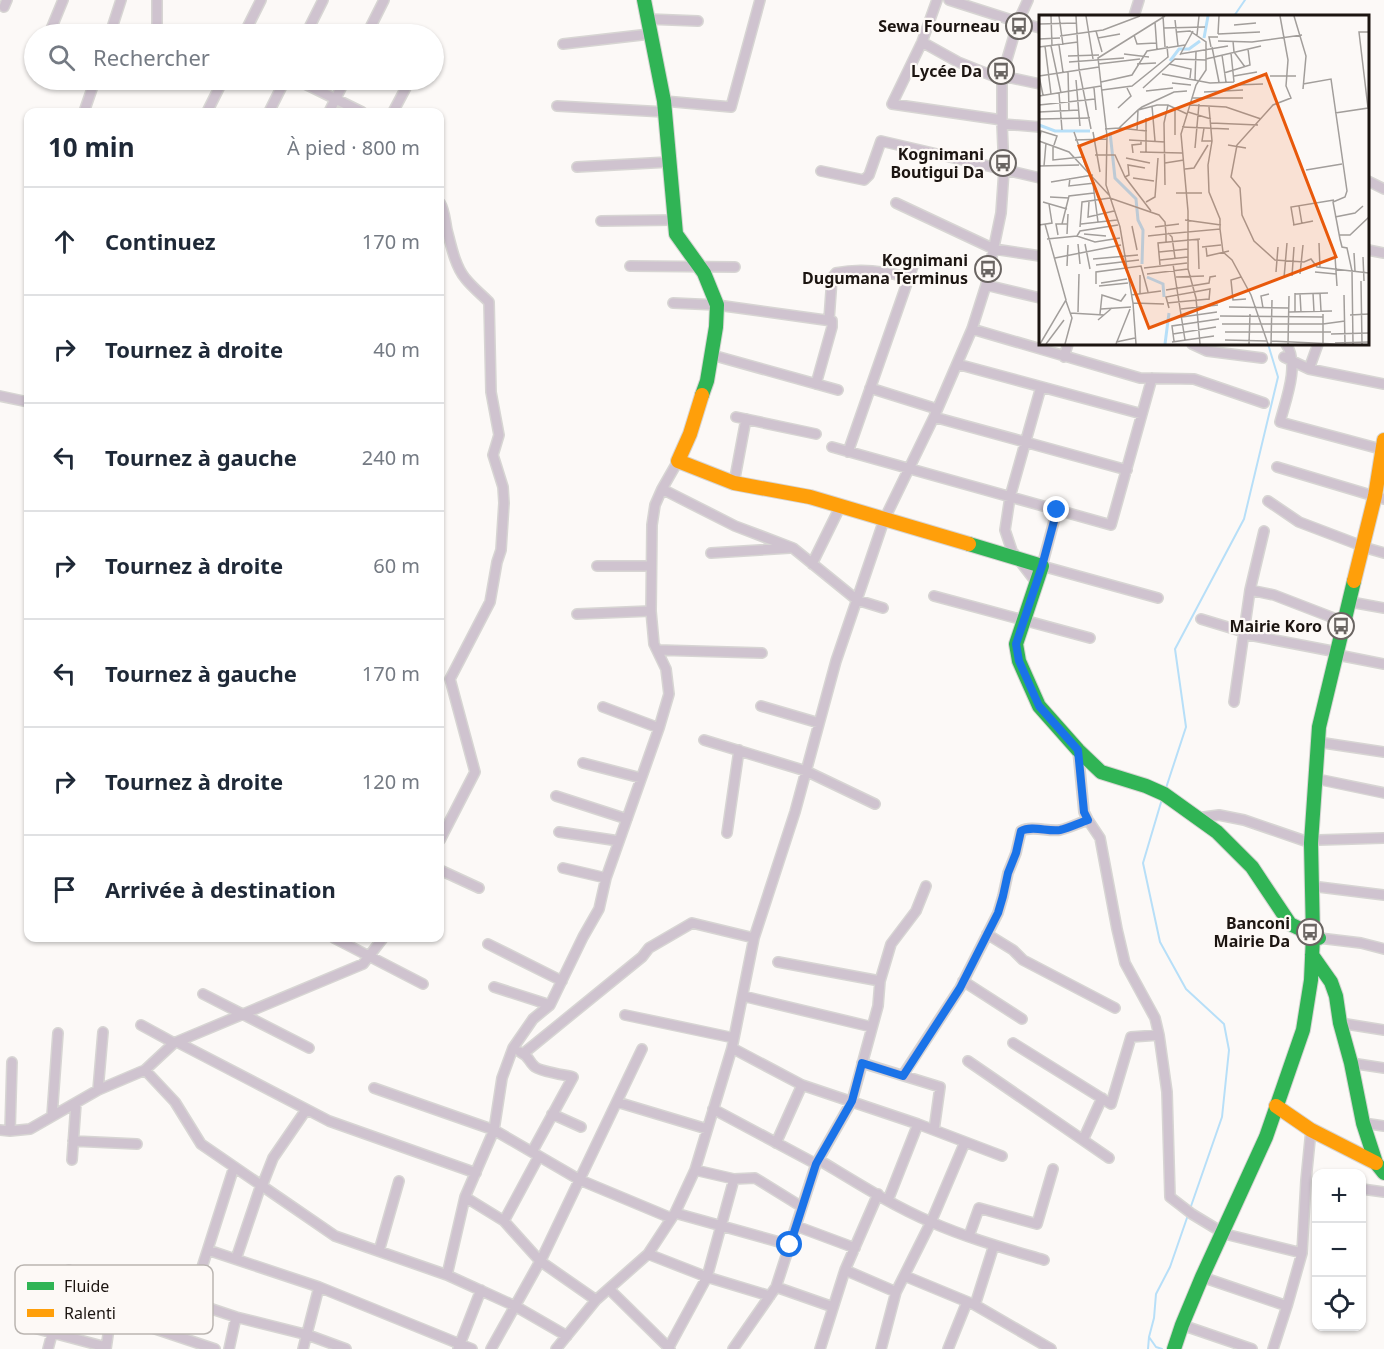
<!DOCTYPE html>
<html lang="fr">
<head>
<meta charset="utf-8">
<style>
	body { margin:0; font-family:"Noto Sans",sans-serif; background:#f2f2f3; color:#1f2937 }
	.controls { position:absolute; right:18px; bottom:18px; display:grid; overflow:hidden; border-radius:12px; box-shadow:0 2px 4px #0004 }
	.controls button { width:54px; height:54px; display:grid; place-items:center; padding:0; border:0; border-bottom:2px solid #e0e1e3; background:#fff; color:#1f2937; font:30px sans-serif }
	.stop { position:absolute; width:18px; height:18px; margin:-14px; border:4px solid #1a73e8; border-radius:50%; background:#fff }
	.stop.end { background:#1a73e8; border-color:#fff; box-shadow:0 2px 6px #0008 }
	.list { margin:0; padding:0; list-style:none }
	h2 { display:flex; justify-content:space-between; align-items:center; height:78px; margin:0; padding:0 24px; font-size:26px }
	h2 small { font-size:20px; font-weight:400; color:#747a83 }
	.list li { display:grid; grid-template-columns:39px 1fr auto; gap:18px; align-items:center; box-sizing:border-box; height:108px; padding:0 24px; border-top:2px solid #e0e1e3 }
	.list b { display:block; font-size:22px; white-space:nowrap }
	.list em { font-size:20px; font-style:normal; color:#747a83 }
	.icon { flex:none; width:33px; height:33px; fill:none; stroke:currentColor; stroke-width:2; stroke-linecap:round; stroke-linejoin:round }
	.map { position:relative; flex:none; width:1384px; height:1349px; overflow:hidden }
	.search { position:absolute; background:#fff; box-shadow:0 2px 4px #0004; left:24px; top:24px; width:420px; height:66px; display:flex; align-items:center; gap:15px; box-sizing:border-box; padding:0 21px; border-radius:33px; color:#747a83; font-size:22px }
	.panel { position:absolute; background:#fff; box-shadow:0 2px 4px #0004; left:24px; top:108px; width:420px; height:834px; border-radius:12px }
	.map>svg:first-child { display:block }
	.lines { fill:none; stroke-linecap:round; stroke-linejoin:round }
	.stream { stroke:#b7dff8; stroke-width:2 }
	.street-casing { stroke:#d7d5d3; stroke-width:12 }
	.fast-casing { stroke:#d7d5d3; stroke-width:16 }
	.slow-casing { stroke:#d7d5d3; stroke-width:16 }
	.street { stroke:#cfc3cf; stroke-width:9 }
	.fast { stroke:#30b455; stroke-width:14 }
	.slow { stroke:#ff9f0a; stroke-width:14 }
	.route { stroke:#1a73e8; stroke-width:8 }
	.labels { text-anchor:middle; dominant-baseline:central; stroke-width:4.5; stroke-linejoin:round; paint-order:stroke }
	.poi-label { font-size:16px; font-weight:bold; fill:#1c1511; stroke:#fdf9f6; text-anchor:end }
	.inset-river { fill:none; stroke:#b7dff8; stroke-width:3 }
	.inset-road { fill:none; stroke:#a29e9b; stroke-width:1.5 }
	.view { fill:#e8590c; fill-opacity:0.15; stroke:#e8590c; stroke-width:3 }
	.inset-edge { fill:none; stroke:#1c1511; stroke-width:3 }
	.key { fill:#fdf9f6; stroke:#bab5b1; stroke-width:1.5 }
	.key-label { font-size:16px; fill:#1c1511 }
</style>
</head>
<body>
<div class="map">
<svg width="1384" height="1349" viewBox="0 0 1384 1349">
	<rect width="100%" height="100%" fill="#fcf9f7"/>
	<g class="lines">
		<path class="stream" d="M1234,16L1245,0
			M1166,788L1186,727L1175,649L1244,519L1278,377L1268,344
			M1162,799L1143,863L1160,942L1186,989L1224,1024L1229,1050L1222,1117L1190,1209
			M1149,1337L1156,1347L1162,1349
			M1148,1349L1149,1337L1154,1318L1156,1294L1170,1267L1188,1215"/>
		<defs>
			<path id="street" d="M157,0V34
				M937,0L922,42L892,104L1002,120
				M949,0L1018,22L1040,28
				M4,7L7,0
				M1134,16L1139,0
				M647,19L698,21
				M49,34L63,0
				M110,34L121,0
				M244,34L261,0
				M306,34L323,0
				M367,34L384,0
				M922,42L958,62L993,76H1002L1040,84
				M563,44L650,34
				M297,80L362,112
				M664,101L731,107L760,0
				M557,106L665,112
				M84,112L95,80
				M207,112L223,80
				M269,112L285,80
				M329,112L345,80
				M393,112L410,80
				M1002,124L1040,127
				M577,167L669,162
				M821,171L864,180L869,175L881,141L1040,178
				M1368,181L1384,189
				M440,203C445,211 445,221 447,230C451,245 455,266 465,278C472,287 481,294 489,302L491,392L499,435L493,455L503,487L504,503L501,550L497,562L490,602L450,679L475,772L440,840
				M896,203L994,249L1040,256
				M601,221L675,220
				M1368,250L1384,253
				M630,266L735,267
				M986,285L1040,298
				M673,303L717,305L832,321V327L816,384
				M829,320L832,278L836,273C861,268 885,271 909,278
				M972,329L1140,378L1194,379L1264,403
				M1192,344L1207,351L1262,358
				M1286,344C1300,364 1286,399 1280,422L1384,450
				M712,355L838,390
				M1064,357L1068,344
				M1284,357L1309,369L1384,384
				M957,364L1142,414
				M1309,369L1318,344
				M870,388L937,409
				M0,396L28,402
				M736,417L816,434
				M934,417L1127,470
				M832,447L1111,525L1152,378
				M848,452L914,263
				M1277,467L1384,499
				M734,483L746,419
				M662,489L735,526L793,548L857,600L883,608
				M1268,501L1299,522L1370,549L1384,553
				M1057,510L1042,566L1158,598
				M711,553L790,548
				M812,564L840,507
				M597,566H651
				M1036,582L1012,551L1005,530L1010,497L1041,387
				M1250,590L1274,595L1344,622
				M934,596L1090,638
				M1356,603L1384,608
				M577,614L651,611
				M1201,619L1244,632
				M1244,634L1337,652
				M657,650L762,653
				M1343,656L1384,664
				M1234,702L1250,590L1264,531
				M761,706L819,723
				M603,707L659,728
				M704,740L806,771L875,804
				M1324,743L1384,752
				M1078,750L1084,812L1088,820L1100,838L1117,929L1125,963L1155,1018L1159,1035L1167,1092L1170,1197L1192,1214L1225,1234L1302,1253
				M583,763L641,778
				M1322,780L1384,793
				M556,796L627,819
				M1197,818L1219,815L1244,820L1311,843
				M559,832L619,841
				M727,833L739,750
				M1319,840L1384,838
				M563,868L606,878
				M440,870L479,888
				M1319,887L1384,895
				M987,934L1013,950L1023,960L1115,1008
				M334,938L423,984
				M1319,938L1361,943L1384,949
				M488,944L562,981
				M778,962L880,981
				M963,981L1022,1019
				M494,987L550,1005
				M203,994L309,1048
				M743,996L872,1027
				M625,1015L734,1038
				M1340,1023L1384,1030
				M141,1025L174,1043
				M177,1042L329,1121L476,1173
				M1013,1043L1111,1104L1131,1037L1159,1035
				M732,1048L802,1085L918,1124L1002,1156
				M520,1052C529,1056 528,1060 534,1066C538,1071 565,1075 573,1077L532,1152
				M524,1053L642,957L649,948L692,923L754,938
				M968,1061L1109,1158
				M862,1063L940,1087L934,1130
				M1351,1063L1384,1068
				M145,1070L175,1102L201,1144L335,1236L447,1275L515,1306L567,1336
				M903,1075L960,988L998,913L1003,896L1008,873L1016,853L1021,831C1032,825 1048,832 1060,830C1069,828 1079,823 1088,820
				M374,1088L494,1130L580,1180L671,1218
				M98,1090L103,1032
				M617,1102L707,1129
				M713,1109L816,1164
				M552,1114L581,1127
				M52,1116L58,1033
				M1363,1123L1384,1126
				M0,1130L10,1131L30,1129L98,1090L145,1070L174,1043L363,964L383,938
				M10,1131L12,1062
				M1083,1140L1102,1098
				M73,1141L137,1144
				M776,1143L802,1085
				M72,1160L76,1103
				M819,1160C854,1181 893,1206 931,1222C967,1238 1007,1249 1044,1260
				M695,1170L734,1179L755,1178L802,1207
				M262,1186L273,1158L306,1110
				M1362,1189L1384,1192
				M465,1197L504,1221L540,1261L596,1300
				M888,1200L918,1124
				M675,1213L790,1245
				M504,1221L539,1156
				M796,1226L855,1248
				M969,1236L979,1208L1037,1224L1053,1169
				M208,1250L319,1287L472,1349
				M379,1251L399,1181
				M648,1254L707,1277L770,1296
				M236,1259L261,1185
				M845,1270L896,1292
				M447,1275L465,1197L494,1130L502,1078L513,1048L533,1019L550,1005L583,937L599,909L606,878L659,728L669,694L666,669L654,644L651,611L652,525L655,505L662,489L678,461
				M905,1276L975,1305L1051,1349
				M1202,1277L1287,1306
				M776,1287L833,1307
				M609,1289L670,1349
				M45,1292L215,1349
				M185,1300L236,1317L308,1335L346,1349
				M191,1302L234,1167
				M975,1305L994,1245
				M1182,1325L1252,1349
				M34,1328L106,1347
				M669,1347L707,1277L734,1179
				M48,1349L69,1270
				M106,1349L111,1314
				M229,1349L236,1317
				M303,1349L319,1287
				M458,1349L481,1290
				M491,1349L543,1256L642,1049
				M556,1349L596,1300L648,1254L675,1213L695,1170L732,1048L754,938L795,812L836,661L884,520L934,417L972,329L986,285L1001,213L1004,170L1002,124V76L1018,22L1028,0
				M733,1349L776,1287L816,1164L852,1101L878,1006L880,981L891,944L916,911L926,886
				M820,1349L845,1270L878,1194
				M881,1349L896,1292L931,1222L965,1142
				M948,1349L967,1302
				M1273,1349L1287,1306L1302,1253L1306,1180L1311,1130"/>
			<path id="fast" d="M644,0L664,101L676,234L704,273L717,305L716,327L707,381L702,395
				M969,544L1042,566L1016,644L1019,661L1039,706L1078,750L1101,772L1146,786L1164,794L1217,832L1252,867L1290,924L1319,938
				M1312,955L1331,982L1336,996L1340,1023L1351,1063L1363,1123L1376,1163L1384,1173
				M1174,1349L1182,1325L1202,1277L1266,1137L1303,1030L1311,980L1313,936L1311,843L1319,727L1354,581"/>
			<path id="slow" d="M702,395L690,434L678,461L734,483L810,497L969,544
				M1354,581L1375,496L1384,440
				M1276,1106L1311,1130L1376,1163"/>
		</defs>
		<use href="#street" class="street-casing"/>
		<use href="#fast" class="fast-casing"/>
		<use href="#slow" class="slow-casing"/>
		<use href="#street" class="street"/>
		<use href="#fast" class="fast"/>
		<use href="#slow" class="slow"/>
	</g>
	<g class="lines">
		<path class="route" d="M790,1245L816,1164L852,1101L862,1063L903,1076L960,988L998,913L1003,896L1008,873L1016,853L1021,831C1032,825 1048,832 1060,830C1069,828 1079,823 1088,820L1084,812L1078,750L1039,706L1019,661L1016,644L1042,566L1057,510"/>
	</g>
	<defs>
		<symbol id="bus-ring" viewBox="-11 -11 22 22"><circle r="9.5" fill="#fdf9f6" stroke="#6a6562" stroke-width="1.5"/><path d="M-5-6H5V4H4V6H2V4H-2V6H-4V4H-5ZM-3.5-4V0h7V-4ZM-3.5 1.2v1.5H-2V1.2ZM2 1.2v1.5H3.5V1.2Z" fill="#6a6562"/></symbol>
	</defs>
	<g fill-rule="evenodd">
		<use href="#bus-ring" x="1004" y="11" width="30" height="30"/>
		<use href="#bus-ring" x="986" y="56" width="30" height="30"/>
		<use href="#bus-ring" x="988" y="148" width="30" height="30"/>
		<use href="#bus-ring" x="973" y="254" width="30" height="30"/>
		<use href="#bus-ring" x="1326" y="611" width="30" height="30"/>
		<use href="#bus-ring" x="1295" y="917" width="30" height="30"/>
	</g>
	<g class="labels">
		<g class="poi-label">
			<text x="1000" y="26">Sewa Fourneau</text>
			<text x="982" y="71">Lycée Da</text>
			<text x="984" y="154">Kognimani<tspan x="984" dy="18">Boutigui Da</tspan></text>
			<text x="968" y="260">Kognimani<tspan x="968" dy="18">Dugumana Terminus</tspan></text>
			<text x="1322" y="626">Mairie Koro</text>
			<text x="1290" y="923">Banconi<tspan x="1290" dy="18">Mairie Da</tspan></text>
		</g>
	</g>
	<g transform="translate(1039 15)">
		<rect width="330" height="330" fill="#fcf9f7"/>
		<path class="inset-river" d="M165,23L169,1M131,46L140,34H150L161,26M0,110L16,116H51M71,117L76,163L97,184L99,205L104,215L103,249M108,262L124,269L125,282M126,329L130,298"/>
		<path class="inset-road" d="M12,1L13,31M20,1L24,30M37,1L40,54L52,114M47,1L54,44M124,1L126,32M241,1L249,45L247,71L252,83L234,90L198,130L192,162L201,173L203,200L215,226L236,245L265,247L272,244L278,252L330,258M255,1L267,41L264,74M136,5L139,31M116,7L118,35M0,9L38,8M195,10L217,8M125,13L166,12M57,16L63,37M138,17L151,16L167,27V55L157,70L142,119L149,196V254L157,283L161,329M179,19L221,17M179,19L180,1M95,20L98,29L117,28M158,20L160,1M21,21L64,15L101,1M59,23L81,19M0,24L21,23M179,26L213,27L263,20M194,26L195,37L206,52M20,30L24,57M6,31L12,79M12,31L22,78M0,32L39,27M172,32L170,22H179M173,32L180,67M192,38L195,67M85,39L110,42M141,39L189,31M141,40L154,16M183,40L187,67M29,41L60,40M167,44L222,31M30,47L85,43M59,49L101,44M98,49L117,48M130,49L152,54L151,63M29,56L30,95M185,58L211,50L209,34M123,59L171,68L195,67M0,61L60,52M0,61L4,80M195,61L218,57M231,61H257M37,65L41,111M156,65L157,37M62,67L93,60L108,36L146,30M133,68L152,70M264,69L292,64L308,176L306,182L294,187L301,224L303,232L308,233L313,256L314,329M196,70L224,69M55,73L57,95M104,73L136,44L167,45M63,75L93,71L129,42L128,31M107,76L134,73M165,77L204,75M20,78L23,115M0,81L62,71M153,83H204M0,90L56,84M151,90L187,92L222,104M113,91L116,126M170,92L173,126L169,150L170,177L181,204V214M79,93L92,81L88,73M0,97L40,95M149,97L172,104M296,98L329,93L320,17H330M0,104L51,103M172,108L219,110M143,112L190,114M80,113L108,116M165,113L163,126H173M66,114L80,113L99,95L118,90H129L148,99M98,116L99,95L103,92L135,77L148,76M35,117L47,152M54,117L61,157M136,120V94M36,125L68,124M90,125L126,127M0,126L30,137L70,180M0,126L2,116L18,121L15,130M14,130V145L43,142M189,130L207,133M156,133L160,89M101,137L143,138M107,137V103M94,138L93,130L102,129V125M56,140H76L86,162L112,196M87,143L111,148M126,148L145,145M0,151L40,150M5,151L7,128M146,154L155,153L169,130M267,155L303,149M86,162L90,160L89,150L106,153M31,163L30,171L56,168M94,163L115,166M12,167L54,160M54,169L59,207M126,170L125,108L129,90M137,178H163M11,182L30,183M4,187L28,194M50,187L49,202L75,196M107,187L116,182L119,143M260,191L263,209M296,202L316,198L324,191M146,205L182,210M23,209L30,181L55,178M42,209L78,205M0,210L13,208L10,189M254,210L274,206M255,210L252,192L295,185M93,211L98,235M41,212L43,187L71,183L120,200L126,207L127,219L181,214L184,237L193,245L212,280L229,329M116,212L140,209M129,218L133,222L136,243M28,219L29,199M45,219L67,221M19,220L17,209H29M300,220H311L330,202M38,221L41,216L79,210M109,221L127,219V227M8,224L38,221L56,227L81,223M159,224L160,254M280,228L281,253M39,229L41,249M46,229L51,254M163,232L182,230M167,232L168,241L190,236M120,237L149,234M315,238L316,256M296,241L298,271M324,242L325,266M16,243L82,230M54,244L99,240M121,245L149,242M134,249L146,325M57,250L100,245M121,250L119,228L161,224M28,251L29,230M105,253L148,248M237,257L239,232M276,257L297,259M108,259L149,254M261,259L264,230M101,260V279M253,261L255,232M137,262L165,261M202,262L192,265L194,285L207,284M245,263L248,228M322,266L323,329M62,268L88,264M57,269V257L102,251L109,277M60,271L89,268M127,275L170,268L171,262L177,261M155,277L171,274L170,285M274,278L275,297M281,278L282,296M256,279L289,278M261,279L262,297M92,280L122,276M305,280L306,329M94,288L125,289M128,288L170,284M190,292L250,293M130,293L127,282L155,277M224,293L222,281L230,279M62,294L92,292M142,294L179,290M39,297L40,259M250,297L293,296M256,297V278M31,298L65,300M61,299L63,280L82,286L87,279M311,300L330,299M181,301L284,302M143,302L178,297M59,305L73,293M183,309H284M284,309L306,306M186,317H292M134,319L177,312M292,319L330,318M186,325L228,326M135,326L133,311L180,304M232,326L296,329M77,327L96,323M133,327L175,321M296,328L330,327M1,329L27,285L6,209M7,329L25,305M26,329L33,303L27,286M77,329L91,294M97,329L94,288L81,212L67,170L68,121L59,43L126,1M210,329L211,299M232,329L233,285M249,329L250,281M284,329V299"/>
		<path class="view" d="M227,59L297,242L110,313L40,131Z"/>
		<rect width="330" height="330" class="inset-edge"/>
	</g>
	<rect x="15" y="1265" width="198" height="69" rx="9" class="key"/>
	<rect x="27" y="1282" width="27" height="8" fill="#30b455"/>
	<rect x="27" y="1309" width="27" height="8" fill="#ff9f0a"/>
	<g class="key-label">
		<text x="64" y="1292">Fluide</text>
		<text x="64" y="1319">Ralenti</text>
	</g>
</svg>
<div class="controls">
<button>+</button>
<button>−</button>
<button><svg class="icon" aria-label="locate" viewBox="0 0 24 24"><circle cx="12" cy="12" r="6"/><path d="M12 2v4M12 18v4M2 12h4M18 12h4"/></svg></button>
</div>
<div class="stop" style="left:790px;top:1245px"></div>
<div class="stop end" style="left:1057px;top:510px"></div>
<div class="search"><svg class="icon" aria-label="search" viewBox="0 0 24 24"><circle cx="10" cy="10" r="6"/><path d="M15 15l6 6"/></svg>Rechercher</div>
<section class="panel">
<h2>10 min<small>À pied · 800 m</small></h2>
<ul class="list">
<li><svg class="icon" aria-label="ahead" viewBox="0 0 24 24"><path d="M12 20V5M6 11l6-6 6 6"/></svg><div><b>Continuez</b></div><em>170 m</em></li>
<li><svg class="icon" aria-label="right" viewBox="0 0 24 24"><path d="M7 20v-9h11M14 6l5 5-5 5"/></svg><div><b>Tournez à droite</b></div><em>40 m</em></li>
<li><svg class="icon" aria-label="left" viewBox="0 0 24 24"><path d="M17 20v-9H6M10 6l-5 5 5 5"/></svg><div><b>Tournez à gauche</b></div><em>240 m</em></li>
<li><svg class="icon" aria-label="right" viewBox="0 0 24 24"><path d="M7 20v-9h11M14 6l5 5-5 5"/></svg><div><b>Tournez à droite</b></div><em>60 m</em></li>
<li><svg class="icon" aria-label="left" viewBox="0 0 24 24"><path d="M17 20v-9H6M10 6l-5 5 5 5"/></svg><div><b>Tournez à gauche</b></div><em>170 m</em></li>
<li><svg class="icon" aria-label="right" viewBox="0 0 24 24"><path d="M7 20v-9h11M14 6l5 5-5 5"/></svg><div><b>Tournez à droite</b></div><em>120 m</em></li>
<li><svg class="icon" aria-label="arrive" viewBox="0 0 24 24"><path d="M6 21V4h12l-3 4 3 4H6"/></svg><div><b>Arrivée à destination</b></div></li>
</ul>
</section>
</div>
</body>
</html>
